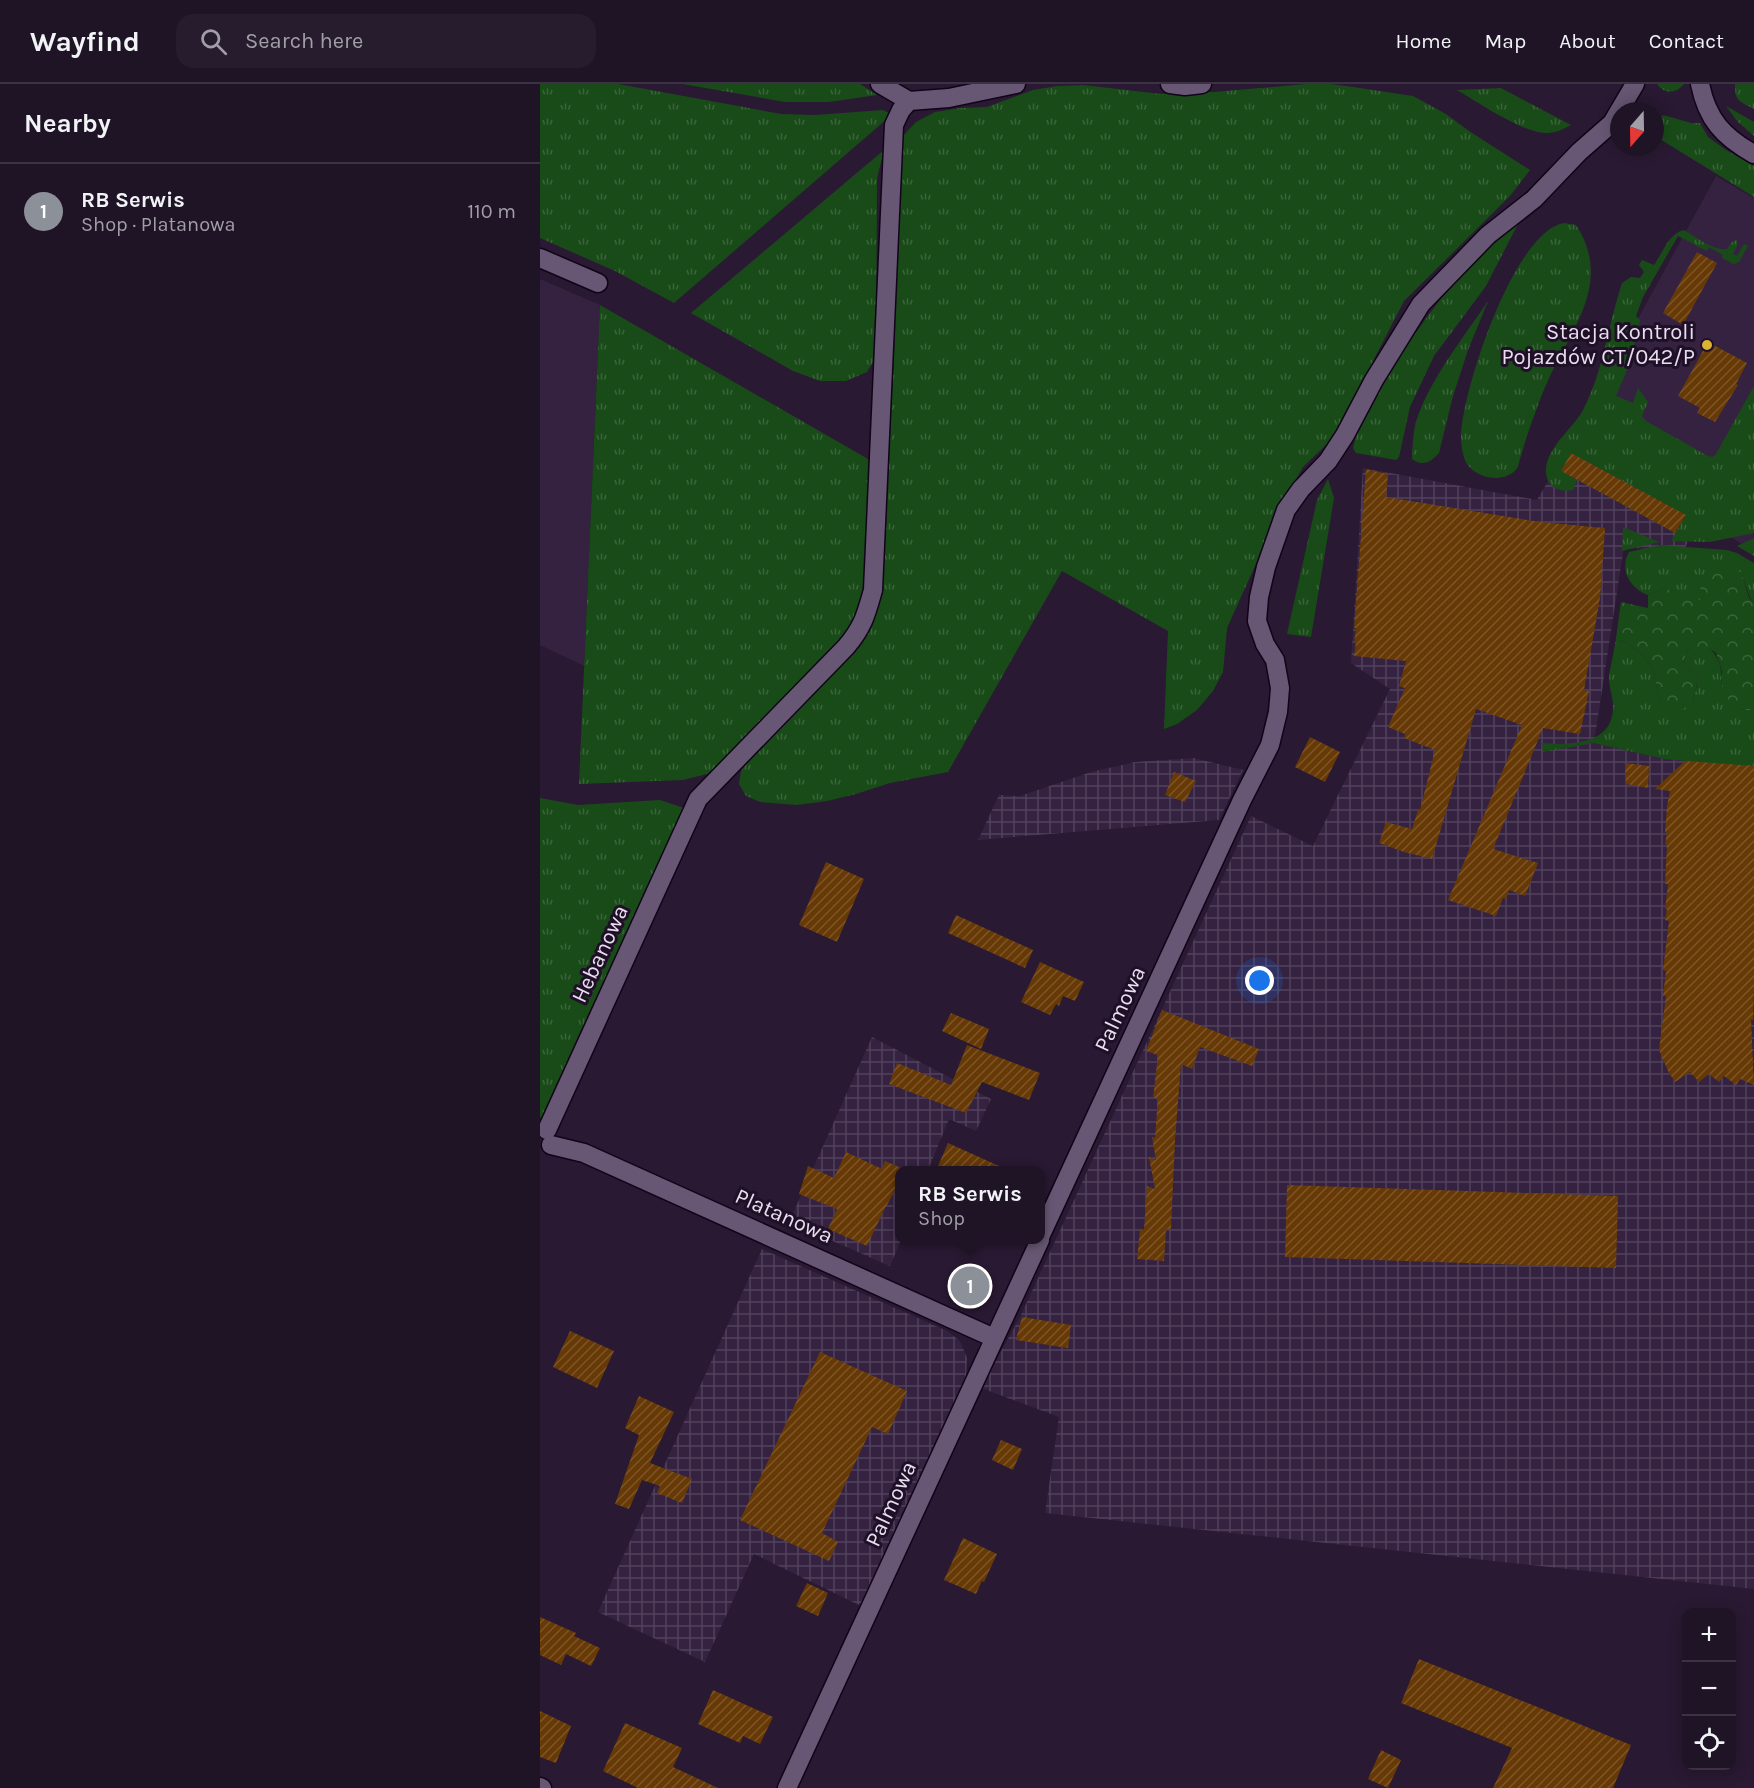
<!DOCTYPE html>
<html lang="en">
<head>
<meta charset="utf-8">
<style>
	body { margin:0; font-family:Karla,sans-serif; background:#271c2e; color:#f1f3f6 }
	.controls { position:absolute; right:18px; bottom:18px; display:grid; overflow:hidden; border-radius:12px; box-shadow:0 3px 15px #0003 }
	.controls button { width:54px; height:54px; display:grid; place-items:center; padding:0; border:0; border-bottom:2px solid #3c3243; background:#1f1326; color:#f1f3f6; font:30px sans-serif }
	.compass { position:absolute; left:1070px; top:18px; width:54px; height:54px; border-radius:50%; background:#1f1326; box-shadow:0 3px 15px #0003; rotate:200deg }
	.you { position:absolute; left:720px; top:897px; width:21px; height:21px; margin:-15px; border:4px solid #fff; border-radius:50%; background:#1a73e8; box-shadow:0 0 0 9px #1a73e833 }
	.badge { display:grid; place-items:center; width:39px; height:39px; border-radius:50%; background:#8c9099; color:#fff; font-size:20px; font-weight:700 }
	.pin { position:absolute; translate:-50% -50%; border:3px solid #fff; box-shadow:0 2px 6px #0006 }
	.popup { position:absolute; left:355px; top:1082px; width:150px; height:78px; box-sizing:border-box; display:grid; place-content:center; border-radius:12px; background:#1f1326; filter:drop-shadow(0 2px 4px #0005); font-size:20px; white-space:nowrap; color:#a19ea7 }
	.popup b { font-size:22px; color:#f1f3f6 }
	.popup::after { content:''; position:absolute; left:50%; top:100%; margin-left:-12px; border:12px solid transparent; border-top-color:#1f1326 }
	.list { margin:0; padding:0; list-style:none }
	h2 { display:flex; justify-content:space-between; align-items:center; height:78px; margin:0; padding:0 24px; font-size:26px }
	h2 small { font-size:20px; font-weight:400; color:#a19ea7 }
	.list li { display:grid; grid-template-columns:39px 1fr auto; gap:18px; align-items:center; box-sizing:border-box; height:96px; padding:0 24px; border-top:2px solid #3c3243 }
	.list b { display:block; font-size:22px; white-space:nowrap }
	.list p { margin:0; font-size:20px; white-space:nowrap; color:#a19ea7 }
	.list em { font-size:20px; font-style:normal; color:#a19ea7 }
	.icon { flex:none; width:33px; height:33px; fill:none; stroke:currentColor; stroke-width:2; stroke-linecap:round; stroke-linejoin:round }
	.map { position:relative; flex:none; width:1214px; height:1704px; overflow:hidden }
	header { display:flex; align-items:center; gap:36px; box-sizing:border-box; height:84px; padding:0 30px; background:#1f1326; border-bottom:2px solid #3c3243 }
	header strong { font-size:28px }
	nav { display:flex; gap:33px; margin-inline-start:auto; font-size:21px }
	.search { width:420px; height:54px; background:#271c2e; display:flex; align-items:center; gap:15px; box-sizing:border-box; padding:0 21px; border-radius:18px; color:#a19ea7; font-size:22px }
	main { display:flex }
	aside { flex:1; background:#1f1326 }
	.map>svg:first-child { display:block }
	.built { fill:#352240 }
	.industrial { fill:url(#industrial-grid) }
	.grass { fill:url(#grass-tufts) }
	.forest { fill:url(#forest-crowns) }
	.building { fill:url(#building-hatch) }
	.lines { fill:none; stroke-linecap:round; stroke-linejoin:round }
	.street-casing { stroke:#110419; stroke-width:21 }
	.street { stroke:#685774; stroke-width:18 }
	.poi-dot { fill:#dcb233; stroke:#1f1028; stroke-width:2 }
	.labels { text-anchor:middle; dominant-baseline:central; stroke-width:6; stroke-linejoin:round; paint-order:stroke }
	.poi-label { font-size:22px; fill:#e8deef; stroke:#1f1028; text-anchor:end }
	.street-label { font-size:22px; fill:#e8deef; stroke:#1f1028 }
</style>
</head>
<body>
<header>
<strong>Wayfind</strong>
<div class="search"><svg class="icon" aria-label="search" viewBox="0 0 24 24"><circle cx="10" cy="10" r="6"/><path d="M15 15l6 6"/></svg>Search here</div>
<nav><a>Home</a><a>Map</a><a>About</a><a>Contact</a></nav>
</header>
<main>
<aside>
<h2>Nearby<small></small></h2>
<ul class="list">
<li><span class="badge">1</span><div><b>RB Serwis</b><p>Shop · Platanowa</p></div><em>110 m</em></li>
</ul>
</aside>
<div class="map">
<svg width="1214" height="1704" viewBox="0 0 1214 1704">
	<defs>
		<pattern id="industrial-grid" width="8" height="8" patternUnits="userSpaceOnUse" patternTransform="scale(1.5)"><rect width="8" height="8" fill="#352240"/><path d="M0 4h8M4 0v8" fill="none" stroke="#52425c"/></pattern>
		<pattern id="grass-tufts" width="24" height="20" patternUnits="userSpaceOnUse" patternTransform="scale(1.5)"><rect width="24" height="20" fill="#194b18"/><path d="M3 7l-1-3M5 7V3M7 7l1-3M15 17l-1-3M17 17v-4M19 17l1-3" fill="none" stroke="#3a643a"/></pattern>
		<pattern id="forest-crowns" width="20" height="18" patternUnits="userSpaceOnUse" patternTransform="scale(1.5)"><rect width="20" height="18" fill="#194b18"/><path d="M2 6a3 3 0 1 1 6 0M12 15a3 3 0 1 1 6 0" fill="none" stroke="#3a643a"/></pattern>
		<pattern id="building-hatch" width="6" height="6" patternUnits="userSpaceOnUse" patternTransform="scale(1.5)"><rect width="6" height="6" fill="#663905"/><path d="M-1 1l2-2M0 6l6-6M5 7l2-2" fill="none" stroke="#7c552a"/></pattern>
	</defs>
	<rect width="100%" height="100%" fill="#291932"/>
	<path class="built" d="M1176,92L1214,114V468L1189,452L1028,363Z
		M0,195L60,221L44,582L0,561Z"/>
	<path class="industrial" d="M1028,363L1158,435L1142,471L1084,462L1054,659L1124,675L1214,680V1505L505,1429L519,1333L441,1304L481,1231L711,732L773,762L850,605L811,579L823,384L997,416Z
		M654,674L703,686L679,736L438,756L459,711L480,712L551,688L595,678Z
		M332,953L451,1015L436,1047L409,1035L388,1086H360L361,1156L350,1182L249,1138Z
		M222,1165L407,1247L420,1257L427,1274L426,1294L321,1522L214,1470L165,1578L58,1528Z"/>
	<path class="grass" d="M0,0H78L241,30L275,31L343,26L349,29L348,34L134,219L75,187L0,154Z
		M143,0H320L337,11L289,18H245Z
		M766,0H791L813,3L873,12L906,30L929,47L990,86L970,112L864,217L798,345L785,362L763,383L731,439L724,462L687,544L683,588L673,607L657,626L637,640L624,645L628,547L522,487L408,688L350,699L316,710L287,717L257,721L220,718L206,712L199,700L201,687L209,676L314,569C331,549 337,527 343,502L355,249L354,92L362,53L376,38L395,28L420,24L447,23L493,6L517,2L543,1L621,10L674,8Z
		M1117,0H1144C1136,10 1124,10 1117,0Z
		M1195,0H1214V25C1199,17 1195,18 1195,0Z
		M961,4L1031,41C1024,45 1017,48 1009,49C985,51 938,18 917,6Z
		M1186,22L1214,38V52L1198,38Z
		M1123,31L1151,39H1160L1168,53L1186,66L1214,82V113L1115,52V39Z
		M344,66L337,94L336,273L327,288L306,297H280L253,287L151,229Z
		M979,138L946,202L894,272L870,323L859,373L856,376L816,369L813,364C817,341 832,319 844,298C880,238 923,180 979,138Z
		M1024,139L1036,141C1072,196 1034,242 1010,292C1001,311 994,332 987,352C984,363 980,373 978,383C967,400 938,396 927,380C923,374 921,361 921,353C922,307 974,147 1024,139Z
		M1144,146C1156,153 1173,167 1187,165L1192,158L1197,156V162L1193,170L1197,172L1204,160L1208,162L1199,178L1194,180L1182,174L1183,171L1169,163L1167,167L1138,152L1103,213L1096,232L1100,236L1090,279L1076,312L1093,319L1098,304L1108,318L1102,332L1106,337L1166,371L1172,373L1176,370L1214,302V449L1170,458L1131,457L1146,431L1031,369L1021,387L1037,396L1033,406C1020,409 1007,403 1006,389C1005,364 1032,346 1043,326C1064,286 1068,241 1082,199L1091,193L1100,194L1104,188L1099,181L1102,176L1114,181C1122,170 1129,149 1144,146Z
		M948,217L928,266L913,312L899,369C891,378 882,383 872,375C872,366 873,356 874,347C882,305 924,253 948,217Z
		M60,221L328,375L327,500L321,523L308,547L295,564L171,689L143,696L39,700Z
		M788,395L794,414L771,553L747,550L777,416Z
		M1083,443L1119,458L1082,467Z
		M1214,454V472L1197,462Z
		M1120,461L1187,466L1197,469L1214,479V518L1210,514L1202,490L1161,498V517L1124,504L1108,511C1090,504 1079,486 1089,468Z
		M1081,556C1114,575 1112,583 1120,618L1153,620L1157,600L1144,578L1147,565L1166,561C1182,574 1182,588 1182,607L1200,625L1214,627V683L1124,675L1054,659L1003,668L1002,659C1029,661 1071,661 1073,626C1074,615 1069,604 1069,594C1070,583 1073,572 1075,561Z
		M0,714L38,721L120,716L144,724L2,1035L0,1033Z"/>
	<path class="forest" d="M1193,481L1202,490L1209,514L1214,518V627L1200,625L1184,612L1182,607V587L1176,569L1166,562L1147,565L1144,578L1157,599L1153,620L1136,628L1120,618C1112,583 1114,575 1081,556L1075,561L1081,518L1108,524V511L1124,504L1160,516L1161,498L1167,485Z"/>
	<path class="building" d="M1157,168L1177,179L1143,241L1123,229Z
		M1168,258L1207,279L1196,300L1198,301L1175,338L1157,329L1160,324L1138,312Z
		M1031,369L1146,431L1135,449L1021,387Z
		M826,385L848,390L846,413L1000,438L1065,444L1060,514L1044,606L1049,607L1040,650L1003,644L953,765L998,779L985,812L969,806L966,815L963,814L956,832L908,816L982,641L936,625L892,775L864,768L839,759L846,738L872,745L878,726H880L895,666L864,654L865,650L848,643L865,604L859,602L866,577L814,572L816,558H814L816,544H814L816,517Z
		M770,653L800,668L785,698L755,683Z
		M1145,677L1214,682V904L1213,936H1211L1214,1001L1200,995L1196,1001L1184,992L1179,998L1169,990L1159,998L1150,988L1135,998L1128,987L1119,966L1126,912H1123L1126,887L1123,886L1129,837L1125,836L1127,825H1125L1128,800H1125L1127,761L1125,760L1127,749L1125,748L1127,722L1130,707L1115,705Z
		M1085,679L1109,682L1108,704L1086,700Z
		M634,688L656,697L645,718L625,711Z
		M286,778L324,795L297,858L259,841Z
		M416,831L493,866L485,884L408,849Z
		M500,878L544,898L535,917L523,912L519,922L516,920L510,931L481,918Z
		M622,926L719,965L712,982L660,963L652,985L641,980L635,1056L631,1145H626L624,1177L597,1175L600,1146H604L607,1102L615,1105L609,1073L616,1076L612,1053L615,1054L618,1014H613L618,971L606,967Z
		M411,929L449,945L441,965L402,947Z
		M427,961L500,989L489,1016L442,998L426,1029L349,1000L357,979L411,1001Z
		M408,1059L468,1086H409L398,1082Z
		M306,1068L342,1085L345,1077L366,1086H360V1098L344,1126L327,1162L288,1145L297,1125L259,1110L268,1082L294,1094Z
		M747,1101L1078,1112L1076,1184L745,1173Z
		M482,1233L531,1241L528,1264L476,1256Z
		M30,1247L74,1267L57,1304L13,1283Z
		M280,1268L367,1307L348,1350L332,1343L282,1449L298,1458L289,1477L200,1436Z
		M99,1312L134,1328L110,1379L152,1395L142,1419L117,1409L120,1402L102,1396L89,1425L75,1420L99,1351L85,1344Z
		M461,1356L482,1365L473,1386L452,1376Z
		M423,1454L457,1470L444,1498L442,1497L436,1510L404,1496Z
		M267,1499L288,1509L278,1532L256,1522Z
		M0,1533L36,1549L34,1552L60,1564L51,1582L26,1570L21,1581L0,1571Z
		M879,1575L1091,1661L1073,1704H953L972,1664L861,1619Z
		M173,1606L233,1633L220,1660L203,1652L200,1659L158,1640Z
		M0,1627L31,1642L16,1679L0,1673Z
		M85,1639L142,1664L133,1683L178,1704H98L63,1687Z
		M841,1666L861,1676L848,1704L828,1695Z"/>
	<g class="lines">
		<defs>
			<path id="street" d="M340,0L369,17L409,14L476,0
				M630,0L645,2L662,0
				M1160,0C1167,35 1183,53 1214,70
				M1079,27L1095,0
				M0,174L58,199
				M7,1046L158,715L306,563C323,543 326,531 333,506L354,41L361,26L369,17
				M11,1061L44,1069L454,1254
				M500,1153L702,716L730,661L738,628L740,604L735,576L725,560L717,537L719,513L726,483L746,426L761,405L788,377L805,351L834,296L881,220L948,151L994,115L1039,68L1072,39L1079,27
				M0,1703L2,1704
				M247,1704L500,1156"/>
		</defs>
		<use href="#street" class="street-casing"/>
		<use href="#street" class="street"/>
	</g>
	<circle class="poi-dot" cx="1167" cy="261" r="6"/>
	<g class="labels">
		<g class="poi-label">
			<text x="1155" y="248">Stacja Kontroli<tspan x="1155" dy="25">Pojazdów CT/042/P</tspan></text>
		</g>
		<g class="street-label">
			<text transform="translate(60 870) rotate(-65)">Hebanowa</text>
			<text transform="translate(580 925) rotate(-65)">Palmowa</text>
			<text transform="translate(244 1132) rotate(24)">Platanowa</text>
			<text transform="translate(351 1420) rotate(-65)">Palmowa</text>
		</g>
	</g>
</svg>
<div class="controls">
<button>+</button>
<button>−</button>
<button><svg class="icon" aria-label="locate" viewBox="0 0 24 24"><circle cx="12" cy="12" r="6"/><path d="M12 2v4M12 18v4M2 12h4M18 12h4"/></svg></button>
</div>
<svg class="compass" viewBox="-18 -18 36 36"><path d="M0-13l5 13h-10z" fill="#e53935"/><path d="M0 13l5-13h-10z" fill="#a19ea7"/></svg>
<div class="you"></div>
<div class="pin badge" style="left:430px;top:1202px">1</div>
<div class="popup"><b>RB Serwis</b>Shop</div>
</div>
</main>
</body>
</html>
